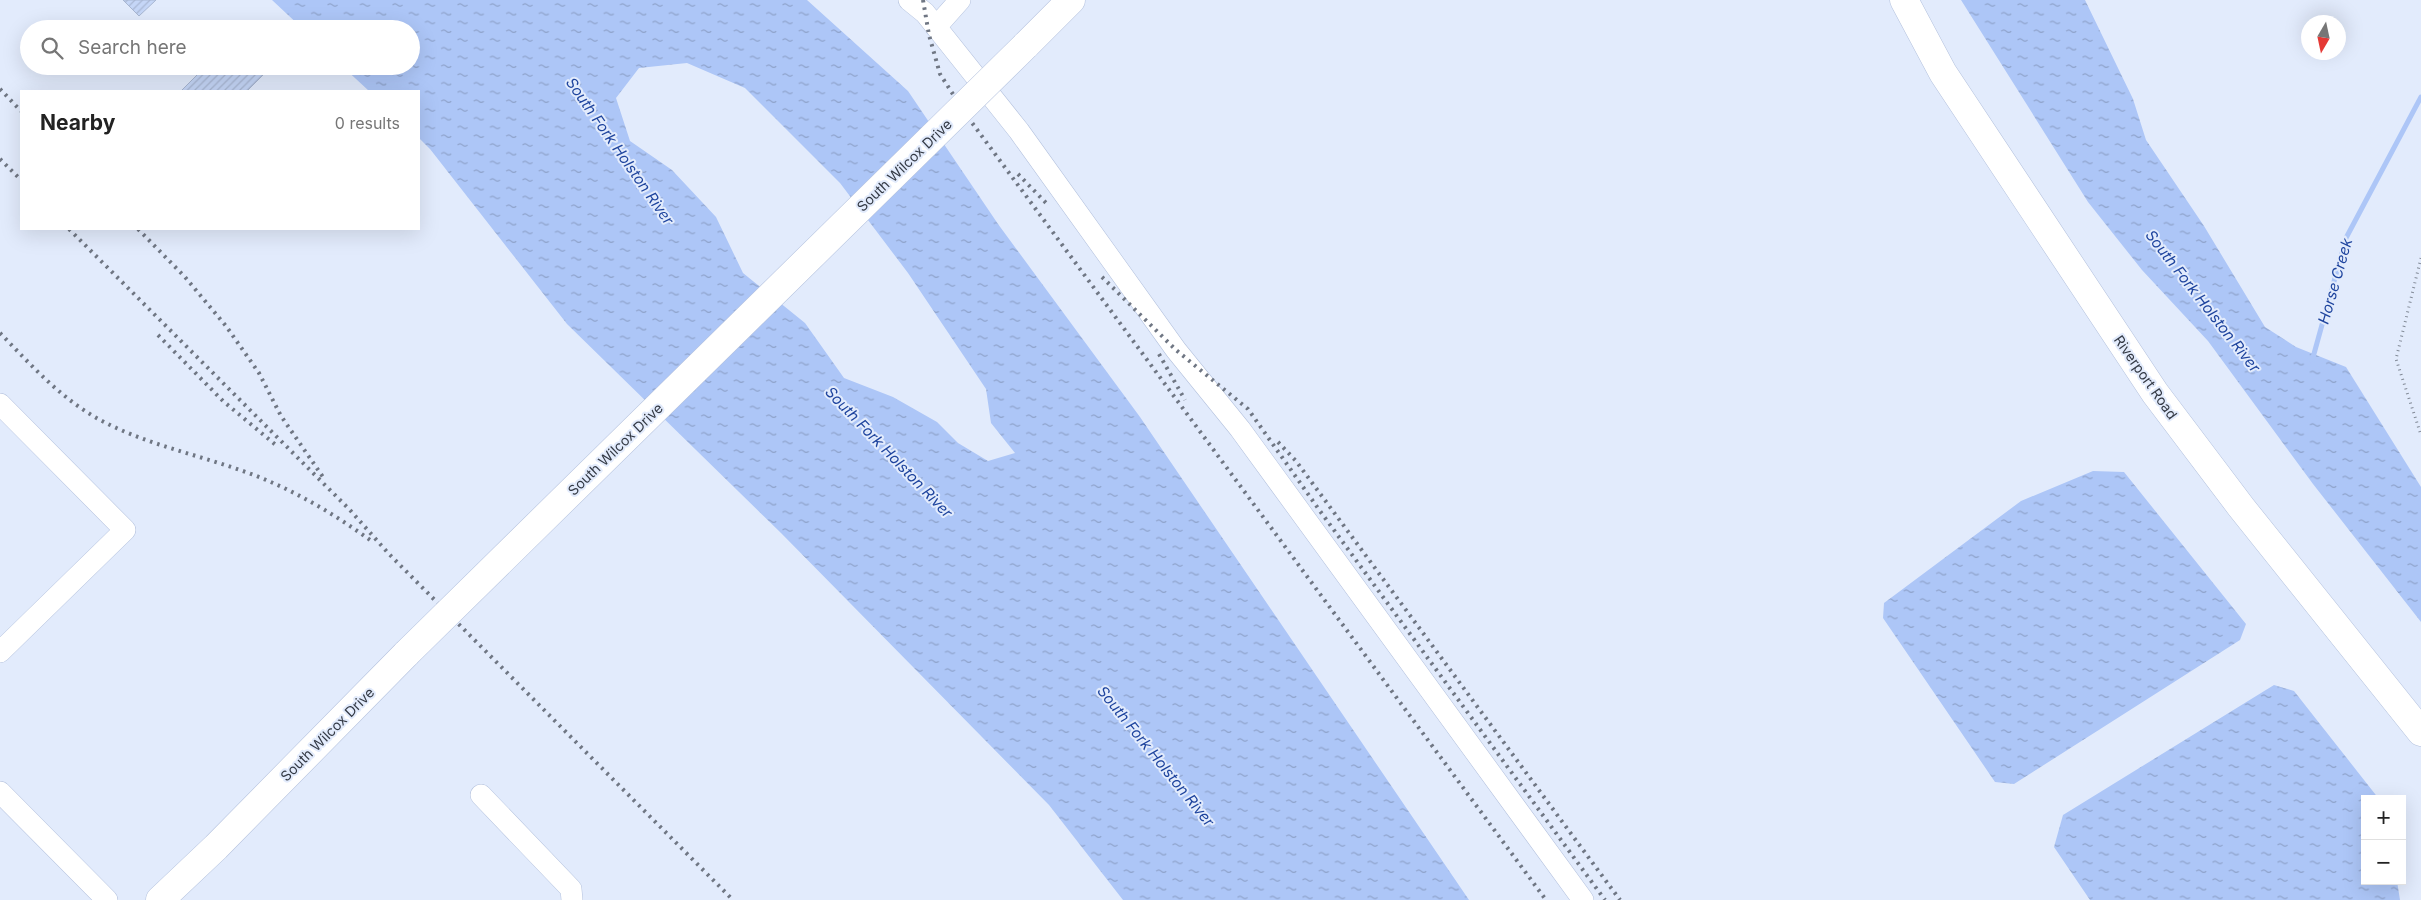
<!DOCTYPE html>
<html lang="en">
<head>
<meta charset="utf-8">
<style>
	body { margin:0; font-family:Inter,sans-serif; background:#f6f6f6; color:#222 }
	.controls { position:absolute; right:15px; bottom:15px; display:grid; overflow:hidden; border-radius:0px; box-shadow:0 5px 20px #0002 }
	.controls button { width:45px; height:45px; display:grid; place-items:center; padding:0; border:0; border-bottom:1px solid #e0e0e0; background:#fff; color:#222; font:25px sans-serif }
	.compass { position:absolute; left:2301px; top:15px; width:45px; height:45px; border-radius:50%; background:#fff; box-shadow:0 5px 20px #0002; rotate:189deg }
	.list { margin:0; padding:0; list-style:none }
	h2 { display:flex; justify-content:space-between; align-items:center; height:65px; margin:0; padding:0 20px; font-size:21px }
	h2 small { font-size:16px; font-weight:400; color:#767676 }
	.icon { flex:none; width:28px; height:28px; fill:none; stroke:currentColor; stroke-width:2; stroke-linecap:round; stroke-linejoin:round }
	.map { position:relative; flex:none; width:2421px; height:900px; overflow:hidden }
	.search { position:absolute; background:#fff; box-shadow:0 5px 20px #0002; left:20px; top:20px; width:400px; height:55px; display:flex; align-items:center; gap:12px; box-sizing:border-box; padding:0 18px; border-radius:28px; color:#767676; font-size:19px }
	.panel { position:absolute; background:#fff; box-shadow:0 5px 20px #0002; left:20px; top:90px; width:400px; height:140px; border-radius:0px }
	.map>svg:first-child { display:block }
	.water { fill:url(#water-ripples); fill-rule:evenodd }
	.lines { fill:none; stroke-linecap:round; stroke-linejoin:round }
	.stream { stroke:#adc6f7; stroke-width:5 }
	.building { fill:url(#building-hatch); stroke:#a8b6d1 }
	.minor-casing { stroke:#b3c1dd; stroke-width:22 }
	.major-casing { stroke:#b3c1dd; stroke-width:29 }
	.path { stroke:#838b98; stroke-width:3; stroke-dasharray:1 4; stroke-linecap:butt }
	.minor { stroke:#fff; stroke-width:21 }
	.major { stroke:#fff; stroke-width:28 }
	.rail { stroke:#6f7683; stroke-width:4; stroke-dasharray:2.5 5; stroke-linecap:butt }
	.major-bridge-casing { stroke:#b3c1dd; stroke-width:29; stroke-linecap:butt }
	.major-bridge { stroke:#fff; stroke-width:28 }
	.labels { text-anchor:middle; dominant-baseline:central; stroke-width:4; stroke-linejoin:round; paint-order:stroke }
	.street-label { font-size:14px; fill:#343a45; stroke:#e2ebfc }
	.water-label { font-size:15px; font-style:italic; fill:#1e449e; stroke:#e2ebfc }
</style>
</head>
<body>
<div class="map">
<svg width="2421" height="900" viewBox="0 0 2421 900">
	<defs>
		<pattern id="water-ripples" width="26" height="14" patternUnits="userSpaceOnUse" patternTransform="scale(1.25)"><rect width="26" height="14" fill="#adc6f7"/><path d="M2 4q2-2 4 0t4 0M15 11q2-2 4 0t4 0" fill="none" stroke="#8ea2ca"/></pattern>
		<pattern id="building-hatch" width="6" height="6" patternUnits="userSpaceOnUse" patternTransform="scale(1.25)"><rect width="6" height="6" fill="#c5d6f7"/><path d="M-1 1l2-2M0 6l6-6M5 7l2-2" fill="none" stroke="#aab8d5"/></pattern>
	</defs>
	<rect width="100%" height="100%" fill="#e2ebfc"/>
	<path class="water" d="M272,0H807L908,91L998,224L1140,417L1469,900H1123L1049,805L781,533L567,324L430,149L419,138V91H369L342,66H411V29H303ZM687,63L745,88L840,183L908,273L986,389L991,423L1015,453L988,461L958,443L937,422L893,397L844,378L805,323L743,273L716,217L672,170L630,141L616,98L639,68Z
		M1961,0H2085L2133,99L2146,140L2204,226L2265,327L2296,347L2346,367L2421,487V622L2313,484L2208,341L2142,270L2088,202Z
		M2093,471L2124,472L2246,624L2240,640L2014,784L1995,782L1883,618L1884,603L2021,501Z
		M2274,685L2294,691L2379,799H2365V881H2397L2400,900H2090L2054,847L2063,815Z"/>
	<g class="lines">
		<path class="stream" d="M2312,361L2346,238L2421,97"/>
	</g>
	<path class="building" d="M123,0H156L139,16Z
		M206,66H272L247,91H181Z"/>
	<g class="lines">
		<defs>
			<path id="minor" d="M909,0L925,13L1019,131L1176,350L1240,429L1583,900
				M936,27L960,0
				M0,404L125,530L0,652
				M0,792L107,900
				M481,795L571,889L572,900"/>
			<path id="major" d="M1904,0L1943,73L2155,393L2241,507L2421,732
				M1025,46L1071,0
				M160,900L216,847L407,653"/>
		</defs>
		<use href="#minor" class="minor-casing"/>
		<use href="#major" class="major-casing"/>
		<path class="path" d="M2421,258L2396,359L2421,435"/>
		<use href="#minor" class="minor"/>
		<use href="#major" class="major"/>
		<path class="rail" d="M923,0L929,35L940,74L967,116L1546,900
			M0,89L21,111
			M0,159L21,180
			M1018,174L1048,205
			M69,229L350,510L388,553L733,900
			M138,229L185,277L226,326L259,373L281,416L323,477
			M1102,277L1176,350L1248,409L1320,511L1605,900
			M0,333C32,366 63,401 104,422C147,444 194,454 240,470C287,486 330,511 370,540
			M158,335L223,401L277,446
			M1159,354L1185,400
			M1278,442L1296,461L1620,900"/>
		<defs>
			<path id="major-bridge" d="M407,653L1025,46"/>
		</defs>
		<use href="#major-bridge" class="major-bridge-casing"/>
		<use href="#major-bridge" class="major-bridge"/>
	</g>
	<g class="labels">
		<g class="street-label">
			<text transform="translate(904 165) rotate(-44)">South Wilcox Drive</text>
			<text transform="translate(2146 377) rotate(55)">Riverport Road</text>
			<text transform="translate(615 449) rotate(-44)">South Wilcox Drive</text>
			<text transform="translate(327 734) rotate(-45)">South Wilcox Drive</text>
		</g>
		<g class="water-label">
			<text transform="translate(620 151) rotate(55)">South Fork Holston River</text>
			<text transform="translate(2335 281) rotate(-74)">Horse Creek</text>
			<text transform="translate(2203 301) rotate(52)">South Fork Holston River</text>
			<text transform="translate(889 452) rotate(46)">South Fork Holston River</text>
			<text transform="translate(1156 756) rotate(51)">South Fork Holston River</text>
		</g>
	</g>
</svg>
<div class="controls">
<button>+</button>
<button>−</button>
</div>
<svg class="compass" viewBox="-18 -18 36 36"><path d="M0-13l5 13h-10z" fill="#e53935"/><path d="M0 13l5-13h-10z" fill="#767676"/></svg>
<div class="search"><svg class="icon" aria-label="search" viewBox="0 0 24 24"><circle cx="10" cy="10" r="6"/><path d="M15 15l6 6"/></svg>Search here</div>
<section class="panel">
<h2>Nearby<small>0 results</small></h2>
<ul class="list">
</ul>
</section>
</div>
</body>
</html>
